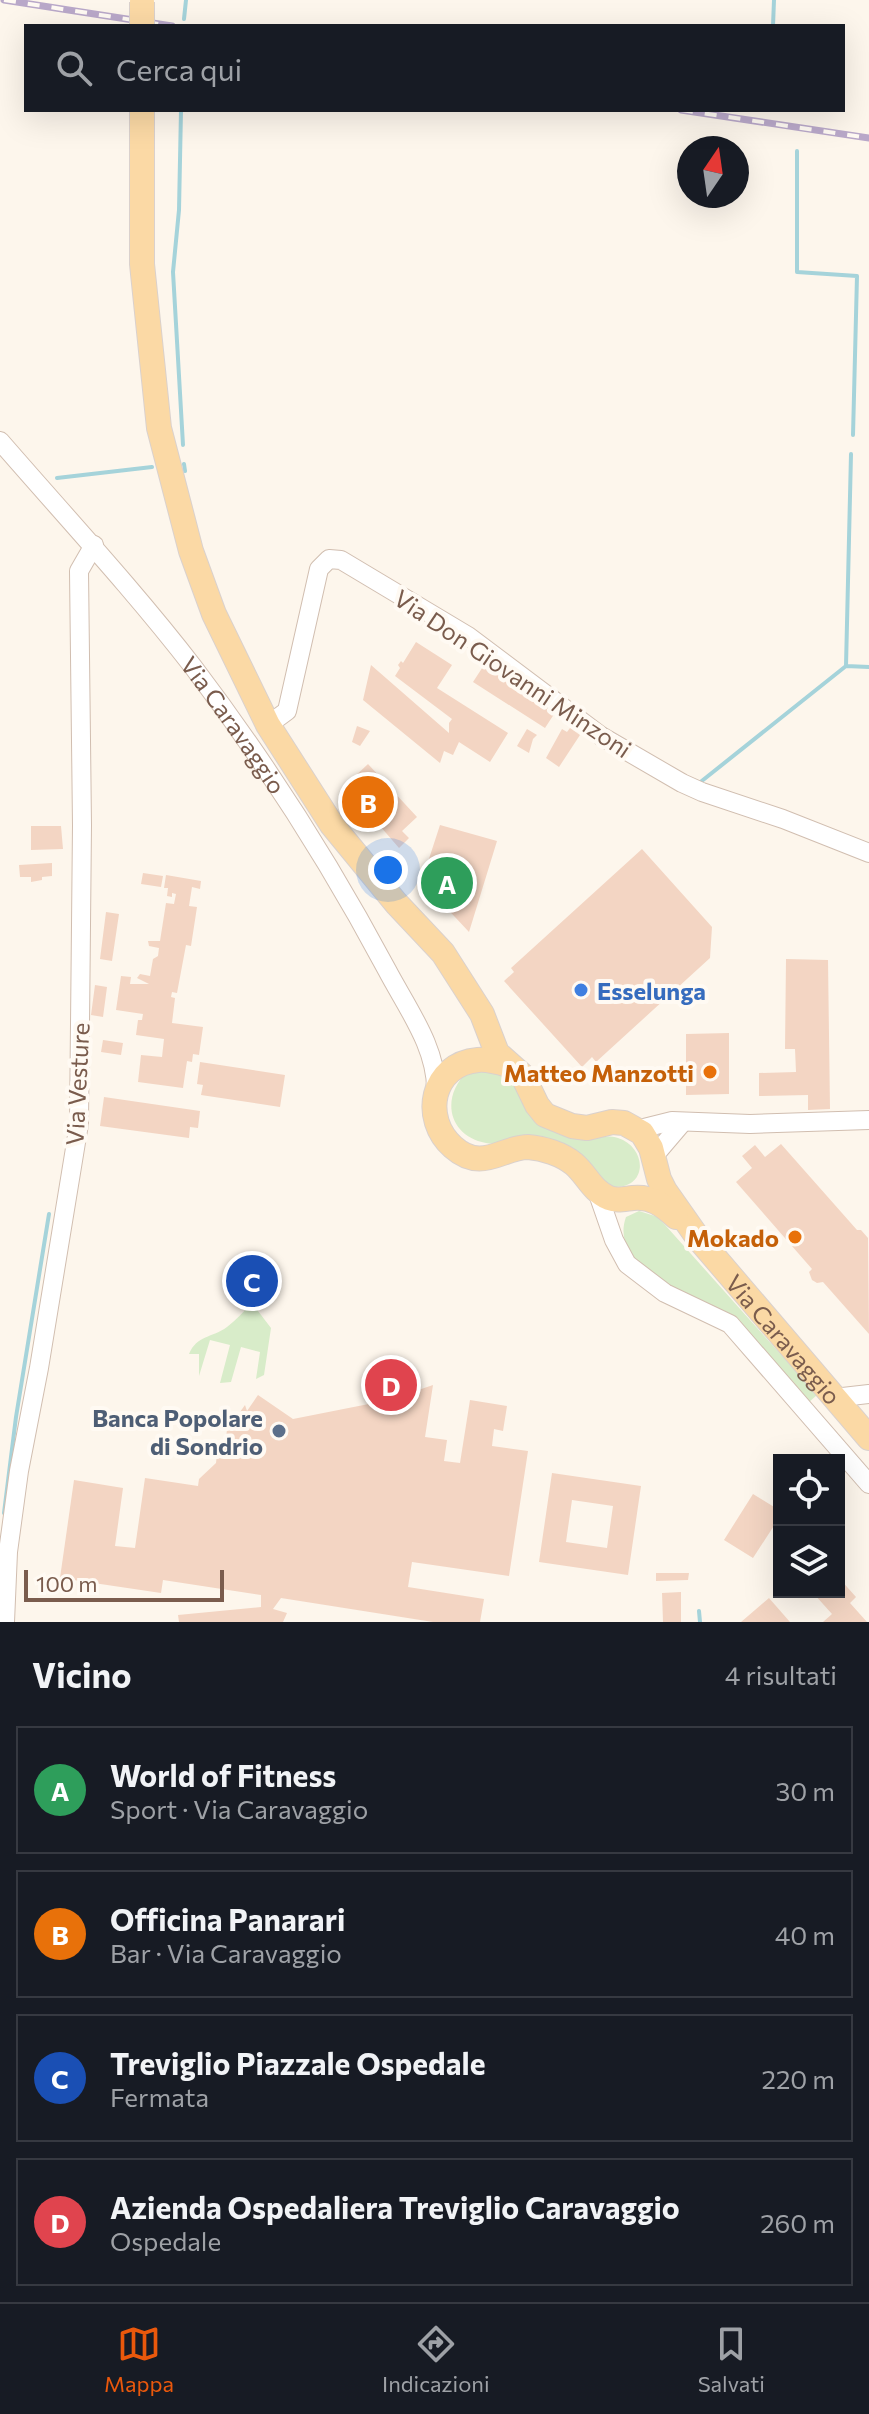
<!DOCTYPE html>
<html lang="it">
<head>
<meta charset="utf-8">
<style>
	body { margin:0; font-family:Commissioner,sans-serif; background:#20242c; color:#f1f3f6 }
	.controls { position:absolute; right:24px; bottom:24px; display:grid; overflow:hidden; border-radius:0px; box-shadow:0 8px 32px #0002 }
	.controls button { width:72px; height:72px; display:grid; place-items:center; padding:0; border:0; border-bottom:2px solid #363941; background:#171b24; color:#f1f3f6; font:40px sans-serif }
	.compass { position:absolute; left:677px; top:136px; width:72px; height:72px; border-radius:50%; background:#171b24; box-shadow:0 8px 32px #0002; rotate:13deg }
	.scale { position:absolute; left:24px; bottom:20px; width:200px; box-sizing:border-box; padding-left:8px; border:4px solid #7a5c4d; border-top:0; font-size:22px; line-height:28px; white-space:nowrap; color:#7a5c4d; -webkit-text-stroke:6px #fffaf3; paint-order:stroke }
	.you { position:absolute; left:388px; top:870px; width:28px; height:28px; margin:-20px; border:6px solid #fff; border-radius:50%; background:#1a73e8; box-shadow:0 0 0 12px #1a73e833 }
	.badge { display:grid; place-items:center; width:52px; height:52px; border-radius:50%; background:#ea580c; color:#fff; font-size:26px; font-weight:700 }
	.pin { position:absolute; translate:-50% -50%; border:4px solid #fff; box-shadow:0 2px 8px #0006 }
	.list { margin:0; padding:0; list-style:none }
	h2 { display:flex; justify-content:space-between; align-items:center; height:104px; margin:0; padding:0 32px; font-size:34px }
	h2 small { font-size:26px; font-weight:400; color:#9ea1a6 }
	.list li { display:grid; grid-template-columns:52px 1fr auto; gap:24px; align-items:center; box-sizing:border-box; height:128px; margin:0 16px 16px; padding:0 16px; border:2px solid #363941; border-radius:0px }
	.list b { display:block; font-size:30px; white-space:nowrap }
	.list p { margin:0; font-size:26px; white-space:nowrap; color:#9ea1a6 }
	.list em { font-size:26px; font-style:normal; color:#9ea1a6 }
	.icon { flex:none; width:44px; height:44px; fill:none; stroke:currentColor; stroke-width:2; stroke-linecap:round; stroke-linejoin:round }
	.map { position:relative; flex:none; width:869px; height:1622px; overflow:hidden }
	.search { position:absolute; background:#171b24; box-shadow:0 8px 32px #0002; left:24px; right:24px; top:24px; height:88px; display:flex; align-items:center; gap:20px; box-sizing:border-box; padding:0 28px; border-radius:0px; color:#9ea1a6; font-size:30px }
	.sheet { height:680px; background:#171b24 }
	nav { display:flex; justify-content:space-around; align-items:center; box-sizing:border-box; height:112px; border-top:2px solid #363941; background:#171b24; font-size:22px; color:#9ea1a6 }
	nav a { display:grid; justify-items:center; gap:4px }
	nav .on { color:#ea580c }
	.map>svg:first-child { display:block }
	.green { fill:#d8ecc9 }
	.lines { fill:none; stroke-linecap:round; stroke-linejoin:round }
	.stream { stroke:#a5d3da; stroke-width:4 }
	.building { fill:#f3d5c3; fill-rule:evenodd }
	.minor-casing { stroke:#d1beb0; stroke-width:20 }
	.major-casing { stroke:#dad1cd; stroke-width:26 }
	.minor { stroke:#fff; stroke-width:18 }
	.major { stroke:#fbd9a5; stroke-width:24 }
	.rail-casing { stroke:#b9a8c9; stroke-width:7 }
	.rail { stroke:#fffaf3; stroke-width:4; stroke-dasharray:12; stroke-linecap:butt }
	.major-bridge-casing { stroke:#dad1cd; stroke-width:26; stroke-linecap:butt }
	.major-bridge { stroke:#fbd9a5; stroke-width:24 }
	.shop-dot { fill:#3f7fe0; stroke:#fffaf3; stroke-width:3 }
	.food-dot { fill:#e8710a; stroke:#fffaf3; stroke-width:3 }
	.service-dot { fill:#5c6f8a; stroke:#fffaf3; stroke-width:3 }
	.labels { text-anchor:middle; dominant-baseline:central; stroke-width:8; stroke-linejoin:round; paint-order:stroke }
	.street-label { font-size:24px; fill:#7a5c4d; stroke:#fffaf3 }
	.shop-label { font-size:24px; font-weight:bold; fill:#366cbe; stroke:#fffaf3; text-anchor:start }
	.food-label { font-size:24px; font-weight:bold; fill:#c56008; stroke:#fffaf3; text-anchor:end }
	.service-label { font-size:24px; font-weight:bold; fill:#4e5e75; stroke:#fffaf3; text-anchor:end }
</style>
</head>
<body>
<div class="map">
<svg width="869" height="1622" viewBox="0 0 869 1622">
	<rect width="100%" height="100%" fill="#fdf6ec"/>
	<path class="green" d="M468,1071L501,1072L579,1139C592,1139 606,1134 618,1138C647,1147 649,1189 613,1187L529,1136C514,1136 501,1146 486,1143C448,1136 440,1097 468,1071Z
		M639,1211L658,1217L817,1395L808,1403C782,1374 757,1342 728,1315C717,1305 702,1302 689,1296C659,1283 612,1255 626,1217Z
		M252,1303L271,1328L264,1375L256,1379L260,1352L241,1347L231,1382L220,1383L230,1345L210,1340L199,1376V1354H189C197,1335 212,1338 227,1327C236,1320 244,1311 252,1303Z"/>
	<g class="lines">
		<path class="stream" d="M184,19L186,0
			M773,26L774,0
			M181,110L179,210L173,272L183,445
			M797,151V272L857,276L853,435
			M184,464L185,471
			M57,478L152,467
			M846,666L869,667
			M698,784L846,666L851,454
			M4,1513L16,1417L49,1214
			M699,1611L700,1622"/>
	</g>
	<path class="building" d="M416,642L452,665L437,688L508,733L490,762L459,742L453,755L444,751L440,763L363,700L371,665L449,733V723L452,719L395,676L400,668L398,665L401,661L403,663Z
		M486,662L558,708L545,728L473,682Z
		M357,726L370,731L360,746L352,742Z
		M570,728L580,735L559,767L546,758L562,729L567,732Z
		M527,729L537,735L533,739L529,753L517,746Z
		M368,764L417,817L402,831L409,838L399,848L354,796L360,790L351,780Z
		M440,825L497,841L469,932L425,885L426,868Z
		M31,826H61L63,849L31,850Z
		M642,849L712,927L710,958L596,1062L592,1057L582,1067L504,981L514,972L511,968Z
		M52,863V876L42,877V880L31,882V877H20L19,865Z
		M143,873L163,876L161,887L141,884Z
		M166,875L201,881L200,889L192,887L189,906L197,907L191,946L186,945L177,993L172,992L171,997L175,998L172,1023L203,1027L199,1055L193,1054L192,1062L187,1061L183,1088L138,1082L141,1055L162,1057L164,1039L136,1035L138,1020H142L143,1014L116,1010L121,976L131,977L130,984H149L137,978L140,974L150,976L153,959L158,956L159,948L149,946L148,941H160L166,903L174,904L176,894L172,893V897L167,896L168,888H164Z
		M106,912L119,914L112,961L100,959Z
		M786,959L828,960L830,1109L808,1110V1095L759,1096V1073L796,1072L795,1049H785Z
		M95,985L107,987L103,1017L91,1015Z
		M729,1033V1094L686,1095V1034Z
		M103,1040L123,1043L121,1055L101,1052Z
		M200,1062L285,1075L280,1107L201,1095L203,1085L197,1084Z
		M104,1097L200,1111L198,1128L190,1127L189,1138L100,1126Z
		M781,1144L857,1230H861L868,1238L869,1334L823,1282L817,1283L812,1280L809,1272L812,1269L736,1182L752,1168L742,1156L755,1145L765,1157Z
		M433,1385L425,1437L447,1440L444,1461L460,1463L470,1400L507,1406L503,1431L494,1429L492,1446L528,1451L509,1576L412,1562L408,1587L484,1599L480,1622H433L281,1598L273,1609L287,1613L283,1622H179L178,1615L261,1607V1595L163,1580L161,1593L60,1578L74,1480L123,1488L115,1546L135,1548L145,1478L198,1486L199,1479L216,1463L218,1445L225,1444L227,1430L245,1405L247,1411L258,1395L293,1419L389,1400Z
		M552,1473L641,1486L628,1575L539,1562ZM572,1500L613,1506L607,1548L566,1542Z
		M753,1494L779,1510V1518L753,1558L724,1540Z
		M656,1573H689L688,1580L656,1581Z
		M839,1578L856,1597L850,1603L867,1622H823L832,1614L814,1594L839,1592Z
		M681,1592V1622H663L662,1593Z
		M769,1598L790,1622H741Z"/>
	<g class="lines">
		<defs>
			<g id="minor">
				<path id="s1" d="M0,441C65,516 133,589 194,668C266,763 331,865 387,970C407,1008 438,1049 436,1093"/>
				<path d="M268,725L287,711L319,569L329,559L341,560L468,636L601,736L682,783L702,792L783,819L869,853"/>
				<path d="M632,1126L640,1129L672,1121L750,1124L869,1120"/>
				<path d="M654,1156L683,1122"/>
				<path d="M597,1191L614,1240L627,1264L665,1293L730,1324L869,1484"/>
				<path d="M834,1398L869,1394"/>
				<path d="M5,1622L8,1552L19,1471L39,1368L79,1124L82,825L79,571L94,545"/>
			</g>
			<g id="major">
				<path id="s2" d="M142,110V264L159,428L191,551L214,614L268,725L332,825L396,903L443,953L482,1014L497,1053L523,1076L537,1105L545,1115L572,1126L587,1128L612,1122L624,1123L642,1133L651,1148L659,1179L665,1191L698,1238L869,1438"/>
				<path d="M508,1065C498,1062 488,1059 478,1060C431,1064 421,1119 453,1147C482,1173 502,1147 528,1147C543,1148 562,1154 574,1164C587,1175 592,1191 609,1198C617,1201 624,1199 633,1198C651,1196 663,1205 676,1217"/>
			</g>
		</defs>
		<use href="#minor" class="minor-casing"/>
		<use href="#major" class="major-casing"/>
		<use href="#minor" class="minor"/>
		<use href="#major" class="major"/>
		<defs>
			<path id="rail" d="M4,0L172,26
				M681,110L869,138"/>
		</defs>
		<use href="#rail" class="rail-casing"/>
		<use href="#rail" class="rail"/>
		<defs>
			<path id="major-bridge" d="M142,26V2"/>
		</defs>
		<use href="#major-bridge" class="major-bridge-casing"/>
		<use href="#major-bridge" class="major-bridge"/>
	</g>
	<circle class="shop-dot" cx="581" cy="990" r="8"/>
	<g class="food-dot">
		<circle cx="710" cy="1072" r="8"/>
		<circle cx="795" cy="1237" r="8"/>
	</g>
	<circle class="service-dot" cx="279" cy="1431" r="8"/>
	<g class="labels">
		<g class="street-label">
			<text transform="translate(513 673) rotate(34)">Via Don Giovanni Minzoni</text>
			<text stroke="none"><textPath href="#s1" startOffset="368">Via Caravaggio</textPath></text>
			<text transform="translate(77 1084) rotate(-87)">Via Vesture</text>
			<text stroke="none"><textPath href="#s2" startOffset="1474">Via Caravaggio</textPath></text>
		</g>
		<g class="shop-label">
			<text x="597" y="990">Esselunga</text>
		</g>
		<g class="food-label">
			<text x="694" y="1072">Matteo Manzotti</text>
			<text x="779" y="1237">Mokado</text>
		</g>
		<g class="service-label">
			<text x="263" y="1417">Banca Popolare<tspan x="263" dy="28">di Sondrio</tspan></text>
		</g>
	</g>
</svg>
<div class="controls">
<button><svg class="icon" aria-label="locate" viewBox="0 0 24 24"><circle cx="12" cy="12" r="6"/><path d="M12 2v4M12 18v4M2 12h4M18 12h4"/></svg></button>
<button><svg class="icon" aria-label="layers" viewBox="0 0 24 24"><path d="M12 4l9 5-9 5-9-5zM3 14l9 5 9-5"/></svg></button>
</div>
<svg class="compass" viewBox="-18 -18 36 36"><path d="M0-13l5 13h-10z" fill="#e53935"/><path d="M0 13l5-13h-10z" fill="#9ea1a6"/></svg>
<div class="scale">100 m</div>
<div class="you"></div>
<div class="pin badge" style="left:447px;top:883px;background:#2e9e5b">A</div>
<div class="pin badge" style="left:368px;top:802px;background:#e8710a">B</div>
<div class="pin badge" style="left:252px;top:1281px;background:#1a4fb4">C</div>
<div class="pin badge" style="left:391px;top:1385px;background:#e0444e">D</div>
<div class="search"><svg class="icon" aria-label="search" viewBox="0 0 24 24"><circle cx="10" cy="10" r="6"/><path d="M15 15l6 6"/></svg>Cerca qui</div>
</div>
<section class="sheet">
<h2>Vicino<small>4 risultati</small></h2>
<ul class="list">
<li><span class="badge" style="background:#2e9e5b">A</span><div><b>World of Fitness</b><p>Sport · Via Caravaggio</p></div><em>30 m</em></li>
<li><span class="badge" style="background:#e8710a">B</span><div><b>Officina Panarari</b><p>Bar · Via Caravaggio</p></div><em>40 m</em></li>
<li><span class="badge" style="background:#1a4fb4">C</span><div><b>Treviglio Piazzale Ospedale</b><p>Fermata</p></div><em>220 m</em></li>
<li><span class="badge" style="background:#e0444e">D</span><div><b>Azienda Ospedaliera Treviglio Caravaggio</b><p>Ospedale</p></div><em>260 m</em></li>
</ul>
</section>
<nav>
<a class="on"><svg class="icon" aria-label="map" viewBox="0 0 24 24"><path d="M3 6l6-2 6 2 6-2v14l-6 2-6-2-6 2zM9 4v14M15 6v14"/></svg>Mappa</a>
<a><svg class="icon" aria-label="directions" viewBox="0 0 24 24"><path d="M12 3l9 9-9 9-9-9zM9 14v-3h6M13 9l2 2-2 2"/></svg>Indicazioni</a>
<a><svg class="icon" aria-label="saved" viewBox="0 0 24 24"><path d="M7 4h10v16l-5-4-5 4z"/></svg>Salvati</a>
</nav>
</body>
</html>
